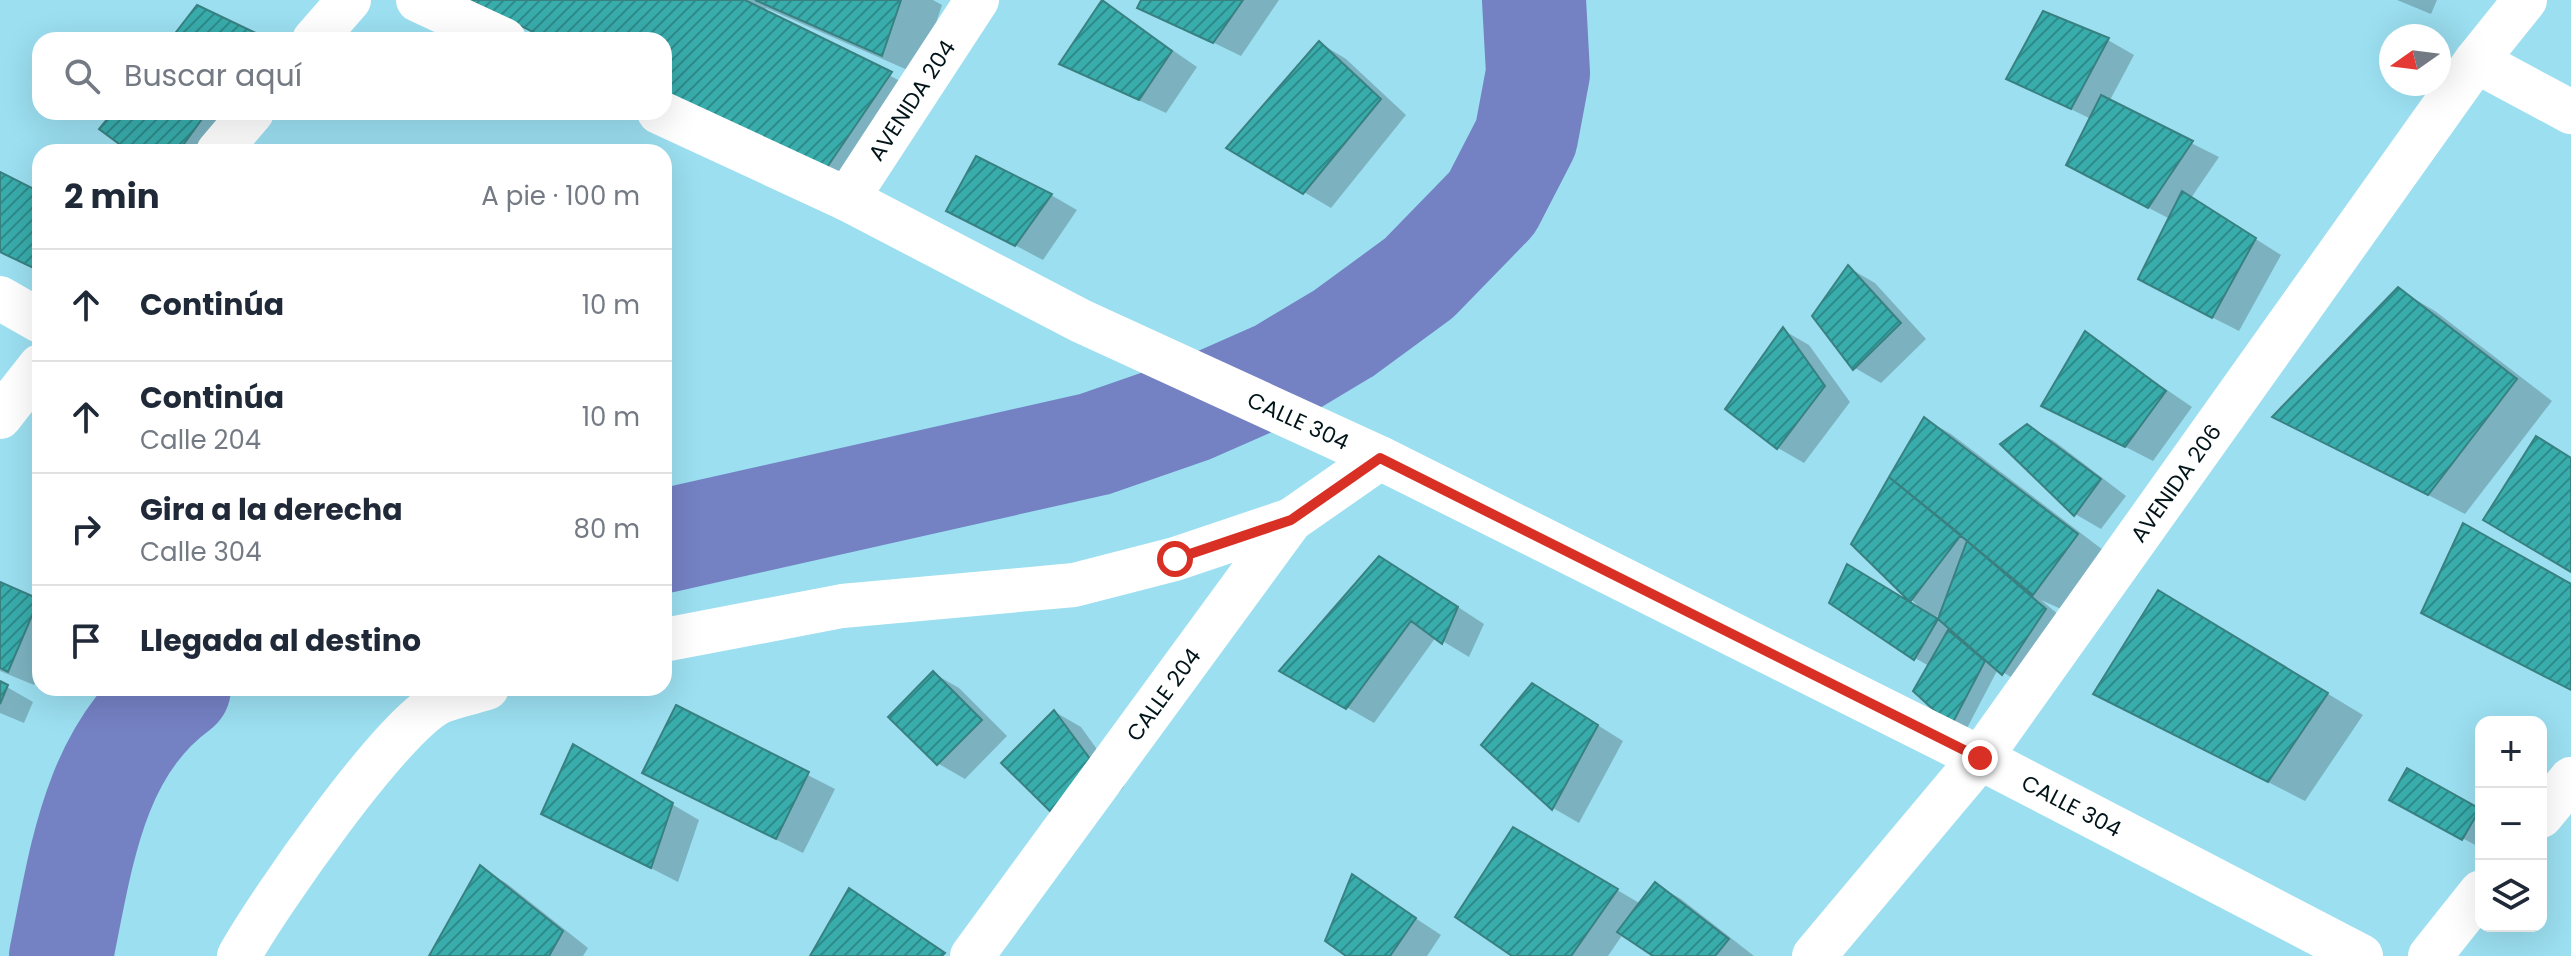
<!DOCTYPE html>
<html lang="es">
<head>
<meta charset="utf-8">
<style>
	body { margin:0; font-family:Poppins,sans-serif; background:#f6f6f7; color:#1f2937 }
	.controls { position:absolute; right:24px; bottom:24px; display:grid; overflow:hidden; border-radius:16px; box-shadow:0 8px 32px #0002 }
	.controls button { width:72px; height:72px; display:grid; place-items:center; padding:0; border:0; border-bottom:2px solid #e0e1e3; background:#fff; color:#1f2937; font:40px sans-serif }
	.compass { position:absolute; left:2379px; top:24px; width:72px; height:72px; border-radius:50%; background:#fff; box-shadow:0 8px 32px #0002; rotate:256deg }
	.stop { position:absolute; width:24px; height:24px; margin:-18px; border:6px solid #d93025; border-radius:50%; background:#fff }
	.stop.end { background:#d93025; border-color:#fff; box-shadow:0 2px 8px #0008 }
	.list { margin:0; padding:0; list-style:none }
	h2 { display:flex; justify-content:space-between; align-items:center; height:104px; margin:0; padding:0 32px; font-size:34px }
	h2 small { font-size:26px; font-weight:400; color:#747a83 }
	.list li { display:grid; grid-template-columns:52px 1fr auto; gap:24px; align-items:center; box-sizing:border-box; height:112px; padding:0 32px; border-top:2px solid #e0e1e3 }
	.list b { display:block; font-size:30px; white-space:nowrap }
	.list p { margin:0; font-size:26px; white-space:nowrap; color:#747a83 }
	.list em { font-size:26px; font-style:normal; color:#747a83 }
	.icon { flex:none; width:44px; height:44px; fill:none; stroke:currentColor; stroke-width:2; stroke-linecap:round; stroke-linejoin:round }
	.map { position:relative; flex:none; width:2571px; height:956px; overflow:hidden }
	.search { position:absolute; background:#fff; box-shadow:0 8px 32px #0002; left:32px; top:32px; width:640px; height:88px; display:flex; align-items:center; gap:20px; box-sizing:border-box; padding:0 28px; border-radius:24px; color:#747a83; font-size:30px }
	.panel { position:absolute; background:#fff; box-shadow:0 8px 32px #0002; left:32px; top:144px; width:640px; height:552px; border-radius:24px }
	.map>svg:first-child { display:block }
	.shadow { fill:#0003; fill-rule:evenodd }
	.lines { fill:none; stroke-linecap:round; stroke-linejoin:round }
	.river { stroke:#7481c3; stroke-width:104 }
	.building { fill:url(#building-hatch); stroke:#398181; stroke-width:2 }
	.minor { stroke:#fff; stroke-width:44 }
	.route { stroke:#d93025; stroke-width:10 }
	.labels { text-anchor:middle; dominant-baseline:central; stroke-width:6; stroke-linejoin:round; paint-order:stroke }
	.street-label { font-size:22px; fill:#00141a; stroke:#9bdff0 }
</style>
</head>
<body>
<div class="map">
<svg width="2571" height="956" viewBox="0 0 2571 956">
	<defs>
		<pattern id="building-hatch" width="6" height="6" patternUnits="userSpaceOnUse" patternTransform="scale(2)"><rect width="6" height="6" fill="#39acac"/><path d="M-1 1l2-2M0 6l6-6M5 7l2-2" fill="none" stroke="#2e8b8b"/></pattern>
	</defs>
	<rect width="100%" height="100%" fill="#9bdff0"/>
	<path class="shadow" d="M471,0H933L942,5L919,75L766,8L765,11L933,98L864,199L664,40H547Z
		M1144,0H1279L1241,56L1140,7Z
		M2397,0H2437L2431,14Z
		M1103,2L1197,67L1166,113L1061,64Z
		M2108,40L2134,55L2109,102L2219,157L2191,198L2281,255L2239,331L2166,294L2170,219L2095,180L2091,119L2009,79Z
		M1320,43L1346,59L1406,115L1331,208L1229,148Z
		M116,112H244L215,152H133Z
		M0,174L40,194V272L0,253Z
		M1051,195L1077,210L1043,260L948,210Z
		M1849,268L1875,283L1926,339L1881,383L1855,368L1815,316Z
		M2399,290L2435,311L2552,401L2465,514L2275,416Z
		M1783,330L1809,345L1850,402L1804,463L1778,448Z
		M2085,334L2192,407L2153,461L2044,405Z
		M1925,419L1951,434L2103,550L2061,609L2041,600L2071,625L2030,689L1998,669L1965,732L1952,725L1929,666L1915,658L1917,605L1853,543ZM1943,609H1944L1939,621L1935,619Z
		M2027,426L2054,441L2126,496L2101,529L2075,514Z
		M1406,573L1484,624L1469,657L1436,637L1374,723L1282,670Z
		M0,584L40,602V672L34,685L0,671Z
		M2194,613L2363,715L2305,801L2095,694Z
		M933,673L959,688L1007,736L965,779L939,764L891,717Z
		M0,683L33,702L24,723L0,713Z
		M1559,701L1623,741L1579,823L1553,808L1484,745Z
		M677,708L835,789L803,853L671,787Z
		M1055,712L1081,727L1124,787L1083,830Z
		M574,747L699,820L678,882L543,813Z
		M2408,771L2481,812V839L2477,846L2392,800Z
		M1514,829L1641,904L1655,884L1681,899L1754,956H1657L1623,934L1608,956H1515Z
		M480,868L506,883L588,948L583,956H431Z
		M1353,877L1441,935L1427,956H1350Z"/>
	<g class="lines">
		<path class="river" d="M664,541L1095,444L1193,410L1279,372L1344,333L1419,278L1492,203L1526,137L1538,73L1534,0
			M61,956C81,860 93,750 179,688"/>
	</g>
	<path class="building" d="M469,0H745L892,72L821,176L664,97V40H549Z
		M755,0H901L882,56Z
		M1102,0L1172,51L1139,100L1059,64Z
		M1141,0H1243L1213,43L1137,8Z
		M197,5L262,36L259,40H170Z
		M2043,11L2109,38L2071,109L2006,79Z
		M1319,41L1381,99L1303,194L1226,148Z
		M2101,95L2193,141L2148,208L2066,165Z
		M113,112H207L178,152H130L99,129Z
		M976,156L1052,194L1015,246L946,211Z
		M0,172L40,192V271L0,252Z
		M2182,191L2256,238L2212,318L2138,279Z
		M1848,265L1901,323L1853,370L1812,316Z
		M2398,287L2517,379L2428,495L2272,417Z
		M1783,327L1825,386L1777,449L1725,409Z
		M2085,331L2166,391L2125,447L2041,406Z
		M1924,417L2078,534L2033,595L1889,477Z
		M2027,424L2101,479L2074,516L2000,444Z
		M2536,436L2571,458V572L2483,520Z
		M1889,477L1961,535L1910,602L1851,544Z
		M2463,523L2571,584V690L2421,613Z
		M1967,541L2046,609L2002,675L1938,619Z
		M1379,556L1458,607L1442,644L1411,621L1346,709L1279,671Z
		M1847,564L1938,619L1914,660L1829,603Z
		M0,582L39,599L8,672L0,668Z
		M2158,590L2328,693L2268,782L2093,694Z
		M1948,630L1985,661L1951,726L1913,691Z
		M933,671L982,720L937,765L888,717Z
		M0,681L8,685L0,704Z
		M1532,683L1598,725L1552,810L1481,745Z
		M676,705L809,772L776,839L642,773Z
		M1054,710L1099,771L1055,816L1001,763Z
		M573,744L673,803L651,868L541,814Z
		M2407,768L2480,809L2462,840L2389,800Z
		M1513,827L1618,889L1571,956H1512L1455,917Z
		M480,865L563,931L549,956H429Z
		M1352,874L1416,918L1390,956H1346L1325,941Z
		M1655,882L1729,939L1715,956H1653L1617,932Z
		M849,888L945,953L942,956H810Z"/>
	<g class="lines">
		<g class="minor">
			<path d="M418,0L504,40"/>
			<path d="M314,40L349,0"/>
			<path d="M2476,61L2571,112"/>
			<path id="s1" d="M659,112L847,199L1081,321L1380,458L1980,758L2361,956"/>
			<path d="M218,152L252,112"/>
			<path id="s2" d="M847,199L977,0"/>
			<path d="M0,298L40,321"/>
			<path d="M0,417L40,366"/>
			<path d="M664,640L842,606L1074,585L1175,559L1291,520"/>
			<path d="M2541,816L2571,779"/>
			<path d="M239,956C268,904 391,726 440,702C454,696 472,693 487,688"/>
			<path id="s3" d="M972,956L1291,520L1380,458"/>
			<path id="s4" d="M1814,956L1980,758L2476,61L2525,0"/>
			<path d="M2430,956L2481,892"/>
		</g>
	</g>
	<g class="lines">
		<path class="route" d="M1175,559L1291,520L1380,458L1980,758"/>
	</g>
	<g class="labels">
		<g class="street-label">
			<text stroke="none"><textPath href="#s2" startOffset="118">AVENIDA 204</textPath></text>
			<text stroke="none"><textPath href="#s1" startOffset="710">CALLE 304</textPath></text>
			<text stroke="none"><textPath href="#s4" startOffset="596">AVENIDA 206</textPath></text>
			<text stroke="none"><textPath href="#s3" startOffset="324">CALLE 204</textPath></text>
			<text stroke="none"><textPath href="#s1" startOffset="1574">CALLE 304</textPath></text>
		</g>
	</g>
</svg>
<div class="controls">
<button>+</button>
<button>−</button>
<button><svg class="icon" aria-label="layers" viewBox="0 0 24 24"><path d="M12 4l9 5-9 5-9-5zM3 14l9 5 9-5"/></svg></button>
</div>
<svg class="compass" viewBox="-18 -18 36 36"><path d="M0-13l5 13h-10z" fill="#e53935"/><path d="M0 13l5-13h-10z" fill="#747a83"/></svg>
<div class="stop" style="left:1175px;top:559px"></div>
<div class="stop end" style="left:1980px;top:758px"></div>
<div class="search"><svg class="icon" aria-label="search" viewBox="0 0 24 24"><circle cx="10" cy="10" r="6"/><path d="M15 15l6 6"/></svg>Buscar aquí</div>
<section class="panel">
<h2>2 min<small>A pie · 100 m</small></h2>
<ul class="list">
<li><svg class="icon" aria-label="ahead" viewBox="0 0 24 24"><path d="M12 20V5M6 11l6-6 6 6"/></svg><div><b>Continúa</b></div><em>10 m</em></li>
<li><svg class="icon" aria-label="ahead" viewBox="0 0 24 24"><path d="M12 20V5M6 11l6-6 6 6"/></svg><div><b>Continúa</b><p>Calle 204</p></div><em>10 m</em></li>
<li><svg class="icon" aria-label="right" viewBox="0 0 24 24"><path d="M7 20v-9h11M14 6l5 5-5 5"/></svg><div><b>Gira a la derecha</b><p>Calle 304</p></div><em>80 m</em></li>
<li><svg class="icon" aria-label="arrive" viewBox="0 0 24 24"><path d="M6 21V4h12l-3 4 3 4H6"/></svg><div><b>Llegada al destino</b></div></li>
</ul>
</section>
</div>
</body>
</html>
